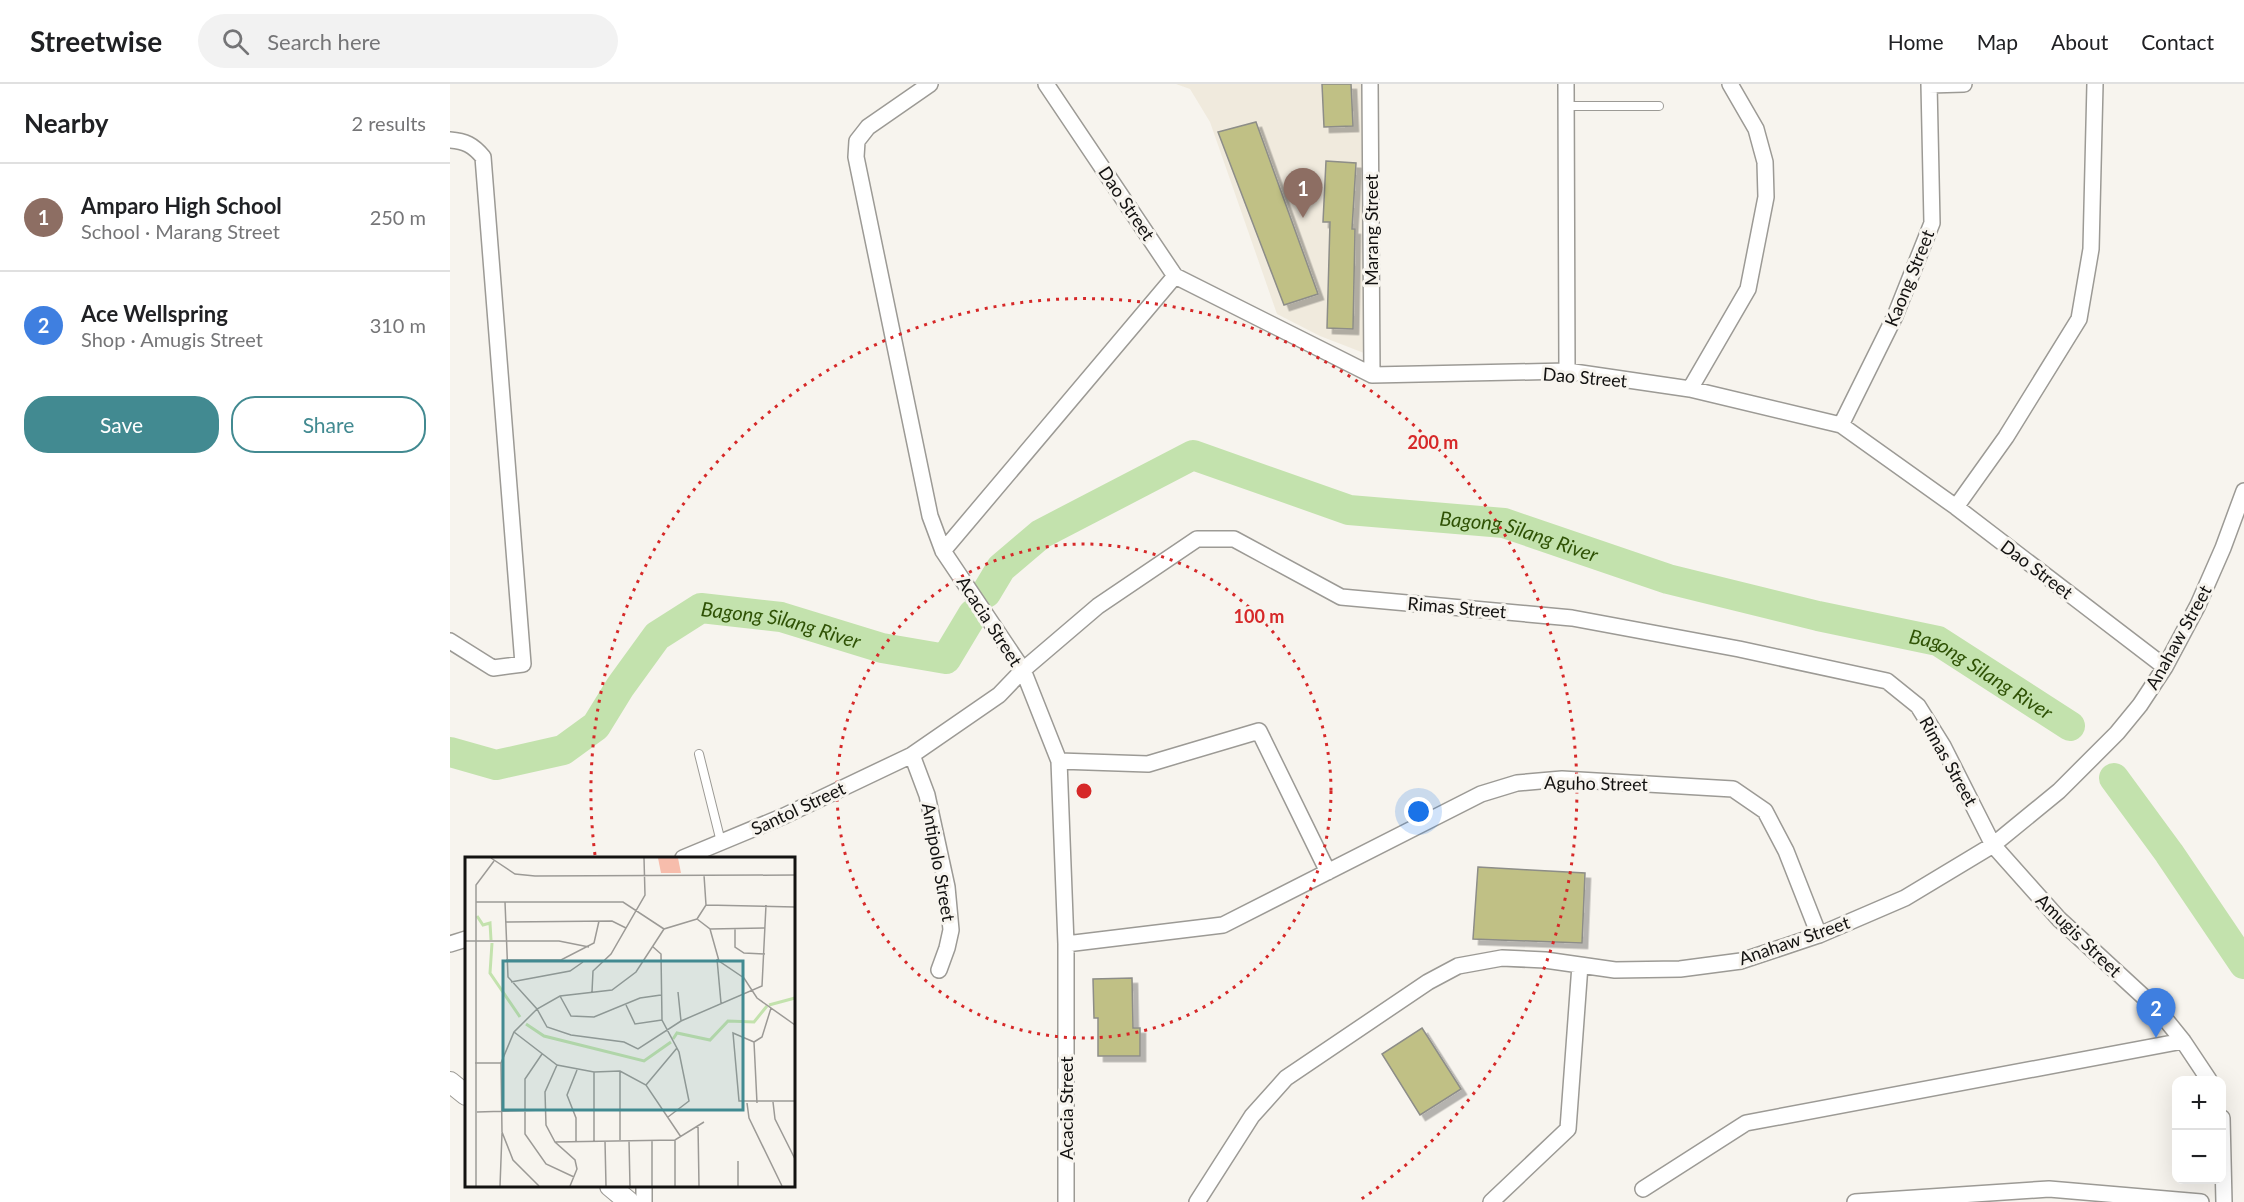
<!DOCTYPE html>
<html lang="en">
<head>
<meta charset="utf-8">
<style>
	body { margin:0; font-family:Lato,sans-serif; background:#f2f2f2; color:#202124 }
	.controls { position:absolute; right:18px; bottom:18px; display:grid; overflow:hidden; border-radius:12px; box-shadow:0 6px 24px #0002 }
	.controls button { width:54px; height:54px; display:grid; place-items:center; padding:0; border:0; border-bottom:2px solid #e0e0e0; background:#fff; color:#202124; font:30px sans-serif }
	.you { position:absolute; left:969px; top:728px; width:21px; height:21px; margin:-15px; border:4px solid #fff; border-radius:50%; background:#1a73e8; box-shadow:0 0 0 9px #1a73e833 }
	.badge { display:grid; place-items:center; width:39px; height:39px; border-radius:50%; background:#428a91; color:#fff; font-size:20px; font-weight:700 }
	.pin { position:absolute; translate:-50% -50px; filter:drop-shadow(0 2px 3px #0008) }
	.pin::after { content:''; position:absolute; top:32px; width:21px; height:18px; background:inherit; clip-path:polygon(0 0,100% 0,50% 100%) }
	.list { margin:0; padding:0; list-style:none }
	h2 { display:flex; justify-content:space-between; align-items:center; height:78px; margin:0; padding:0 24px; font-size:26px }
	h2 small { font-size:20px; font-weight:400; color:#757577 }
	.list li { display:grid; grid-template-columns:39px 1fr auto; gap:18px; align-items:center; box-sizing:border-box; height:108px; padding:0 24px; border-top:2px solid #e0e0e0 }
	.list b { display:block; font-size:22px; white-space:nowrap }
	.list p { margin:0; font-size:20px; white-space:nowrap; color:#757577 }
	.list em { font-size:20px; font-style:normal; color:#757577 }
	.actions { display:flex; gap:12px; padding:18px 24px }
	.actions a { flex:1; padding:14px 0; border:2px solid #428a91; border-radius:24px; text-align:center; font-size:21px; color:#428a91 }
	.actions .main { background:#428a91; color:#fff }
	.icon { flex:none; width:33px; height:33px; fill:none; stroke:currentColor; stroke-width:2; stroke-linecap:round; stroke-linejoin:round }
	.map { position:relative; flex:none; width:1794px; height:1118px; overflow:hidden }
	header { display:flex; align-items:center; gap:36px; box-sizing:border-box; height:84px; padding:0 30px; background:#fff; border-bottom:2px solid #e0e0e0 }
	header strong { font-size:28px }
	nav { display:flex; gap:33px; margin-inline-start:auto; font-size:21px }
	.search { width:420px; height:54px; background:#f2f2f2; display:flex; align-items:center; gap:15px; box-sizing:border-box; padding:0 21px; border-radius:33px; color:#757577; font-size:22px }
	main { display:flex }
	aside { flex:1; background:#fff }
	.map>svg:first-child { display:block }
	.built { fill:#f0eadd }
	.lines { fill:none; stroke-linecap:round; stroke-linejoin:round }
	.river { stroke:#c3e2ad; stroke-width:30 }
	.building { fill:#c0c085; stroke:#8d8d88; stroke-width:1.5; filter:url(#shadow) }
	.service-casing { stroke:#9c9a95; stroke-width:10 }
	.minor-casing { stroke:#9c9a95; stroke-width:18 }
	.tertiary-casing { stroke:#9c9a95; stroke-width:22 }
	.service { stroke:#fff; stroke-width:8 }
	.minor { stroke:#fff; stroke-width:15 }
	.tertiary { stroke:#fff; stroke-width:20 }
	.ring { fill:none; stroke:#d62828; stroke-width:3; stroke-dasharray:3 6 }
	.labels { text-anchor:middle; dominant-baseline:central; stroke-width:6; stroke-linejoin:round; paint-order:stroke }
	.street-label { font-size:18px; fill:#131211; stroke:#f7f4ee }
	.water-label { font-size:20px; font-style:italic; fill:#2f5205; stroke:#f7f4ee }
	.inset-river { fill:none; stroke:#c3e2ad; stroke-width:3 }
	.inset-road { fill:none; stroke:#9c9a96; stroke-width:1.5 }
	.view { fill:#428a91; fill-opacity:0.15; stroke:#428a91; stroke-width:3 }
	.inset-edge { fill:none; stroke:#131211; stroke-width:3 }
	.centre { fill:#d62828; stroke:#f7f4ee; stroke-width:3 }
	.ring-label { font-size:18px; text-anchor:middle; font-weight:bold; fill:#d62828; stroke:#f7f4ee; stroke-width:6; stroke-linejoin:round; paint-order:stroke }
</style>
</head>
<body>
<header>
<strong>Streetwise</strong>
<div class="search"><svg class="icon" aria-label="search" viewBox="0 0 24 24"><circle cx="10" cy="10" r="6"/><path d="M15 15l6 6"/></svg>Search here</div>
<nav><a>Home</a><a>Map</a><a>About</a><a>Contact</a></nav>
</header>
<main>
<aside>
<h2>Nearby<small>2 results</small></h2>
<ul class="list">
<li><span class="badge" style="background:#8d6e63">1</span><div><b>Amparo High School</b><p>School · Marang Street</p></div><em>250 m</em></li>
<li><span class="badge" style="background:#3f7fe0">2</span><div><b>Ace Wellspring</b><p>Shop · Amugis Street</p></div><em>310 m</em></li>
</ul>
<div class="actions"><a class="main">Save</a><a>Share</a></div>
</aside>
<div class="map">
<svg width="1794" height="1118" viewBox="0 0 1794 1118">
	<defs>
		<filter id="shadow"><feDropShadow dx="5.5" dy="5.5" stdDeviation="0" flood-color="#0004"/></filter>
	</defs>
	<rect width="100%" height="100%" fill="#f7f4ee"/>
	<path class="built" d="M726,0H913L914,269L870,252L827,230L760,38L740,5Z"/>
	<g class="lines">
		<g class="river">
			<path id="s1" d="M536,509L551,484L591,450L743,371L899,426L1054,439L1218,495L1368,532L1488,557L1620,642"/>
			<path id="s2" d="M0,668L46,681L113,666L146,642L170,603L207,552L251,524L331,533L432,564L496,575L523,530"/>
			<path d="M1664,694L1719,769L1794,880"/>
		</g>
	</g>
	<path class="building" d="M872,0H901L903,42L874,43Z
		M806,38L868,210L834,221L768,48Z
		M876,77L906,79L902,145H905L903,245L877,244L880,138H873Z
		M1028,783L1135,789L1132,859L1023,855Z
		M682,894L683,944H690V972H648V934H644L643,895Z
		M972,944L1011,1005L970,1031L932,970Z"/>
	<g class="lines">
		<defs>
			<path id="service" d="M1116,22H1209
				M249,670L271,758"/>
			<path id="minor" d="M480,0L418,43L407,57L406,73L480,432L493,467L573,586L609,677L616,860V1118
				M596,0L725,192L922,291L1117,287L1240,305L1391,341L1506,423L1715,583
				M920,0L922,291
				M1116,0L1117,287
				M1479,1L1514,0
				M0,56C15,57 23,61 33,73L73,580L43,584L0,557
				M1240,305L1298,205L1316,113L1315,78L1306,45L1280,0
				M1391,341L1445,232L1482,139L1479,0
				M1506,423L1556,353L1629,235L1641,165L1645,0
				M493,467L725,192
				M462,671L477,711L497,803L501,846L497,864L489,886
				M609,677L698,680L809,647L878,788
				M233,774L334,732L462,671L549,611L573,586L648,522L747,455H784L891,513L1122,534L1289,565L1437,597L1468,622L1493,662L1543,761L1609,835L1708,926L1733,957L1759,996
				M0,860L16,855
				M616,860L773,841L1031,710L1067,699L1112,695L1283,705L1315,727L1336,767L1369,851
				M1772,1034L1774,1118
				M1193,1105L1296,1039L1733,957
				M194,1118V1102
				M747,1118L802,1032L836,994L978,898L1008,882L1052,874L1095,876L1165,886L1230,885L1291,877L1369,851L1455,814L1543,761L1609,707L1667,649L1690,621L1715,583L1748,521L1773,464L1794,407
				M1041,1118L1118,1045L1130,881
				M1405,1118L1599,1105L1751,1118"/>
			<path id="tertiary" d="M0,998L16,1011
				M160,1102L179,1118"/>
		</defs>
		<use href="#service" class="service-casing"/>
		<use href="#minor" class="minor-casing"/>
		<use href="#tertiary" class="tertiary-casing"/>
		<use href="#service" class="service"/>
		<use href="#minor" class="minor"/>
		<use href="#tertiary" class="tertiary"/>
	</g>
	<g class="ring">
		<circle cx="634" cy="707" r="247"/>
		<path d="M145 771A493 493 0 1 1 910 1116"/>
	</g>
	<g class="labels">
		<g class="street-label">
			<text transform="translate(677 119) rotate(56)">Dao Street</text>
			<text transform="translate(921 146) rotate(-90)">Marang Street</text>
			<text transform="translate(1459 194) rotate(-68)">Kaong Street</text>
			<text transform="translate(1135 293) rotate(5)">Dao Street</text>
			<text transform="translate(1587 485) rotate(37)">Dao Street</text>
			<text transform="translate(1007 523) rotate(5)">Rimas Street</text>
			<text transform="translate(540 537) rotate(57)">Acacia Street</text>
			<text transform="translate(1728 553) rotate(-61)">Anahaw Street</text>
			<text transform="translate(1499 677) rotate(61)">Rimas Street</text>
			<text transform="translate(1146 699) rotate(1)">Aguho Street</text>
			<text transform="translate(348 724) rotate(-25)">Santol Street</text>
			<text transform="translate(489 778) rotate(80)">Antipolo Street</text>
			<text transform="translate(1629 851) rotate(44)">Amugis Street</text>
			<text transform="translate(1344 856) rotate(-19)">Anahaw Street</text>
			<text transform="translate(616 1024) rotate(-90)">Acacia Street</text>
		</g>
		<g class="water-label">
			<text stroke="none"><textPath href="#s1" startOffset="591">Bagong Silang River</textPath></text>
			<text stroke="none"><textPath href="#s2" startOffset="400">Bagong Silang River</textPath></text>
			<text stroke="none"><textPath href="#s1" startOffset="1077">Bagong Silang River</textPath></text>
		</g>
	</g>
	<g transform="translate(15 773)">
		<rect width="330" height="330" fill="#f7f4ee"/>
		<path d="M193,1H213L216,16H196Z" fill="#f7bdac"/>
		<path class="inset-river" d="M12,59L18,68L25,66L26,83M27,86L25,116L55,160M304,148L330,141M61,167L79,179L179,204L206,185M208,182L212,176L245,183L263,164L289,165L302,149"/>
		<path class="inset-road" d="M26,1L50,17L70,19L330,18M11,45H158L199,72M40,45L43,120L72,152L82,170L106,178L159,185L173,192L216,164L297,129L301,48M241,48L330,50M232,62L245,72L254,104L279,121L292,141L330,168M232,62L241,48L239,18M41,65L147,64L161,71M270,71V90L279,96L300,97M245,72L300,71M0,84H94L124,90M187,89L196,97L197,163L214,195L224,244L203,260M252,102L256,146M41,103H96L129,86L134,64M46,125L105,114L118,105M127,135L128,114L146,97L180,38L179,1M213,135L216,164M95,139L106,159L129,160L175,141L196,138M161,148L170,167L197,163M49,175L92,208L129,215L155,214L181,228L216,280M289,185L268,176L274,244H330M77,197L60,222V277L81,307L109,320M10,206H36M92,208L80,235L81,268L90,285L110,303L112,312L105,329M155,214V283M129,215V284M181,228L212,191M308,245L310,262L330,302M282,246L284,261L317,329M292,246L289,185L297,180L306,151M12,255L80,253M233,268L234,329M164,283L165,329M187,283V329M111,284V261L102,238L112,213M140,284L141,329M90,285L210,283L239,265M273,304V329M11,329V28L29,4M35,329L37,276M74,329L48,303L37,275L36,206L49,175L72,152L95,139L147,133L171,115L199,72L232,62M210,329V283"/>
		<path class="view" d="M38,104H278V253H38Z"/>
		<rect width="330" height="330" class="inset-edge"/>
	</g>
	<circle cx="634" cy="707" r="9" class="centre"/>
	<g class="ring-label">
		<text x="983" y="365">200 m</text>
		<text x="809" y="539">100 m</text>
	</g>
</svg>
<div class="controls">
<button>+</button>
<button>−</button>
</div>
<div class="you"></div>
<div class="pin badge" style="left:853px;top:134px;background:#8d6e63">1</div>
<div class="pin badge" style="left:1706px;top:954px;background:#3f7fe0">2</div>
</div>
</main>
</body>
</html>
